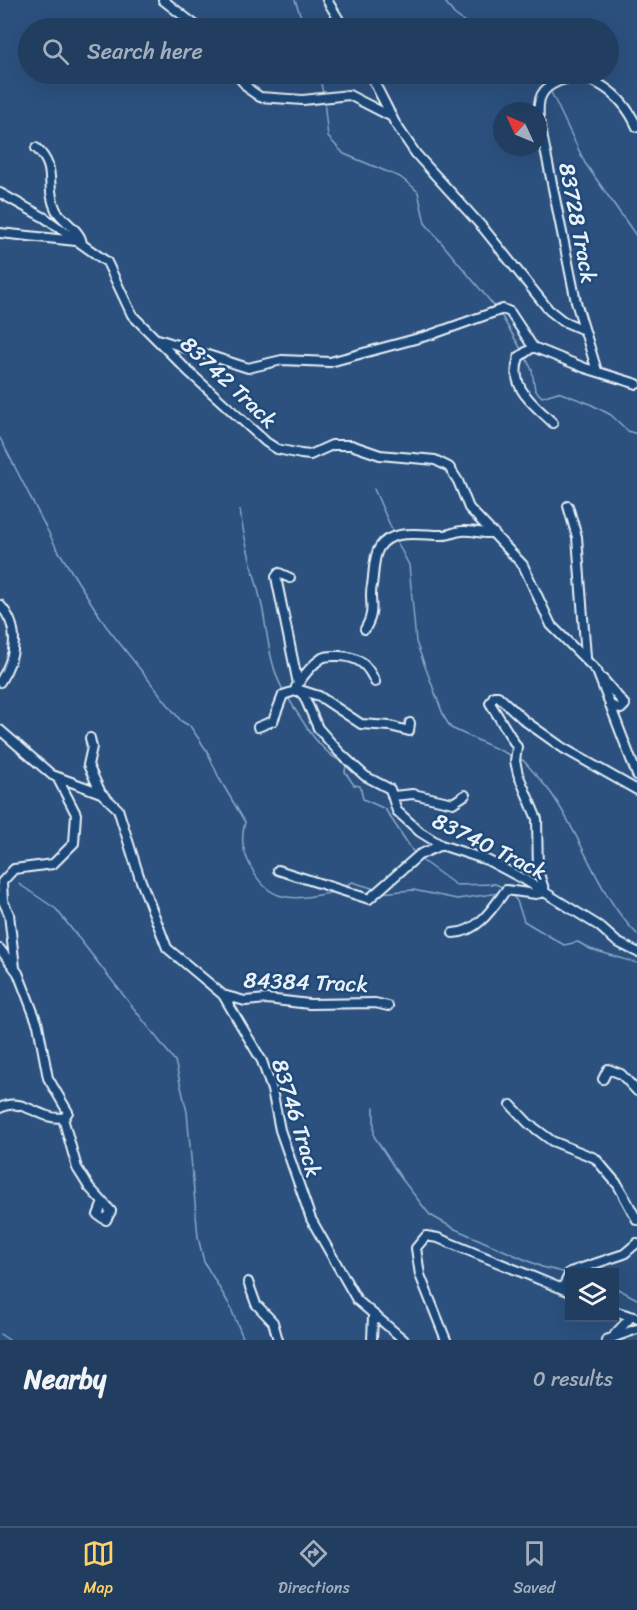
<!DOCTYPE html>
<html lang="en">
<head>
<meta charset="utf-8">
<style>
	body { margin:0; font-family:Sriracha,sans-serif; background:#294465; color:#f1f3f6 }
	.controls { position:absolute; right:18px; bottom:18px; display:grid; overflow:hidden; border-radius:0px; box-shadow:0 6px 24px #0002 }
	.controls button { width:54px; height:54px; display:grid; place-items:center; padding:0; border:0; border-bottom:2px solid #3e5674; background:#213d5f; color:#f1f3f6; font:30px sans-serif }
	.compass { position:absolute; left:493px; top:102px; width:54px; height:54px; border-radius:50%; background:#213d5f; box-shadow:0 6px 24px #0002; rotate:314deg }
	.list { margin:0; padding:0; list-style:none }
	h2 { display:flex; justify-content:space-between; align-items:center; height:78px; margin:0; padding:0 24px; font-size:26px }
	h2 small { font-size:20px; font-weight:400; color:#a2aebd }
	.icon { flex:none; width:33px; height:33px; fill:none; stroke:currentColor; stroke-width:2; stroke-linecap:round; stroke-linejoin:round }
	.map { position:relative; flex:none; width:637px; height:1340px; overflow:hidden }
	.search { position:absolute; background:#213d5f; box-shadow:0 6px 24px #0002; left:18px; right:18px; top:18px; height:66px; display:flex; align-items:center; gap:15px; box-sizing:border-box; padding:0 21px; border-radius:33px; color:#a2aebd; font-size:22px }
	.sheet { height:186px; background:#213d5f }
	nav { display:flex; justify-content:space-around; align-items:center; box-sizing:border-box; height:84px; border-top:2px solid #3e5674; background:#213d5f; font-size:16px; color:#a2aebd }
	nav a { display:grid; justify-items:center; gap:3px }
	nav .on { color:#ffd166 }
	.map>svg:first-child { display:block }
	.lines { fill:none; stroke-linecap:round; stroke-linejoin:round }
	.stream { stroke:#88a9c6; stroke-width:1.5 }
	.minor-casing { stroke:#e8f1f8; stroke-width:12 }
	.minor { stroke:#1f4a7a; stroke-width:8 }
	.labels { text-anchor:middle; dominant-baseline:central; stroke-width:5; stroke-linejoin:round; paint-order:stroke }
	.street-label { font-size:22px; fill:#e8f1f8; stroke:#1f4a7a }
</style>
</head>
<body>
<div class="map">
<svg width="637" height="1340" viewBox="0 0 637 1340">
	<rect width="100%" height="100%" fill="#2c517f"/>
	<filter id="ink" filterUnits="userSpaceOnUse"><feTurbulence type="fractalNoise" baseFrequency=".0167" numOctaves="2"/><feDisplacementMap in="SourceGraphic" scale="12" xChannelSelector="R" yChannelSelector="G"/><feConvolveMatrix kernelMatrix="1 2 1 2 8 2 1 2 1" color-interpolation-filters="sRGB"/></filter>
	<g filter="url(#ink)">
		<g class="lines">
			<path class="stream" d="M295,0L305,28
				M444,0L454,14L473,28
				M319,74L323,93
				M532,74L544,81
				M551,92L585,163L637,237
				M324,101L328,137L344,154L400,177L413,187L418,192L425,223L495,307
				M501,315L521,349
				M526,358L532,370L535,390L542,397L558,392L588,403L611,415L628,431L637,434
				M0,438L56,547L106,626L181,721L188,725
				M374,489L393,532
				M240,510C244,545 256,576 263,611C268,638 270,667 284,692
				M396,540L409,565L416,642L444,717L451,728L512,756
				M287,696C302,720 320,754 346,764L345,772L354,785L360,786L363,799L385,809L414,853
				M190,726L207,751L219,778L245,822C241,838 242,848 249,863C268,906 295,900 334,892
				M519,759L524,761C533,772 543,782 551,793C583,838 597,894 637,934
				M420,859L456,885L495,884L505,888
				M19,884L56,909L175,1061L187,1112L198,1237L204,1262L229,1304L244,1340
				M343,887L352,882L375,889
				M381,893L413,890L457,899L500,893
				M510,893L517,901L524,921L564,945L578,942L590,949L637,963
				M374,1107V1136L401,1178L430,1215L455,1229L542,1267L567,1273
				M614,1287L637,1299
				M0,1334L9,1340"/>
			<defs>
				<path id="minor" d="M163,0L199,28
					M327,0L344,28
					M236,74L250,90L260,97L303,100L349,95L392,117
					M370,74L395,123L416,154L484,229L549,310L563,321L584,330
					M36,148C59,169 44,185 56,210C63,222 81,230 82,244
					M0,193L45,218L107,262L132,315L188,371L266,442L277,449L301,454L310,455L332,445H351L380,455L435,460L449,467L458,481L469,508L523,565L551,625L597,671L637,775
					M0,233L76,241
					M158,339L248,368L282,360L330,362L430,335L503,309L510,312L533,347
					M597,371L576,302L539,119C538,104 538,92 553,84C588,64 623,96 637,127
					M553,423C534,404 508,388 519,357L533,347L585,368L637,384
					M568,506L577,537L586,657
					M290,578L279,573L276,577L298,684
					M0,605C21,628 16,657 0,682
					M365,629C377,609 368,601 372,585C374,574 373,558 379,548C391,527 425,536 444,535C450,535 456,531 462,531C472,530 483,534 494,533
					M603,679L625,705L621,709L610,705
					M296,687C303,676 311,665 322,658C327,655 334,656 340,656C359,657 368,665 375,682
					M300,690L319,696L361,724L390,726L409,731L410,723
					M258,727L273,721L283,695L298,690L304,696L318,728L339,752L365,776L390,789L397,811L420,832L441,845L487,860L525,880L599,926L617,942L637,952
					M0,730L52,775L101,793L118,809L139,876L167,948L223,995L262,1061L272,1090L280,1130L311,1219L357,1300L404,1340
					M90,738L92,747L88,765L101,793
					M393,796L413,794L453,803L465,795
					M278,870L369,899L419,855L441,845
					M453,933C478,933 494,906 506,890L536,894L545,892L538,871L537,819L518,774L515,761L517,747L490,703L494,696H498L525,721L563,748L637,790
					M0,949L18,973L38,1025L48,1078L68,1112L65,1117C42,1123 23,1095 0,1108
					M15,968L9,914L3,901L2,882L14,869L53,864L74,843L76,814L57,777
					M223,995L245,1001L267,999L309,1004L375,1003L388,1006
					M603,1079L608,1069L621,1074L637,1091
					M511,1105L528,1123L552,1141L595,1158L618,1185L637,1220
					M63,1118L77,1168L89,1187L111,1211L106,1220L98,1215L103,1202
					M570,1272L624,1254L637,1243
					M248,1282L256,1304L273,1322L278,1340
					M562,1289L570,1273
					M614,1311L637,1318
					M615,1334L631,1317
					M372,1340L373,1316
					M446,1340L420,1275L416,1248L426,1236L438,1238L570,1292
					M606,1340L637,1329"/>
			</defs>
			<use href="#minor" class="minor-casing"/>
			<use href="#minor" class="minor"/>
		</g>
	</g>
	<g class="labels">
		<g class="street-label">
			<text transform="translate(578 223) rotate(79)">83728 Track</text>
			<text transform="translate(229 382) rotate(43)">83742 Track</text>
			<text transform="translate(490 846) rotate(26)">83740 Track</text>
			<text transform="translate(306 982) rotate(2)">84384 Track</text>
			<text transform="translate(297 1118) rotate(73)">83746 Track</text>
		</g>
	</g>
</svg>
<div class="controls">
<button><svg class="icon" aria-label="layers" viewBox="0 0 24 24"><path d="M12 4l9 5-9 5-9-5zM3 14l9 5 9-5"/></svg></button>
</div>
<svg class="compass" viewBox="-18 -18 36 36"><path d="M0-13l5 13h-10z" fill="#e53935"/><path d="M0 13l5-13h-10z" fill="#a2aebd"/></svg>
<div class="search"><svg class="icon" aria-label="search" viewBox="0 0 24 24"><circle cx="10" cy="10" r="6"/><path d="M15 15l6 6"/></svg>Search here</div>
</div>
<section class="sheet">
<h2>Nearby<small>0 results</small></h2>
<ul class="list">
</ul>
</section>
<nav>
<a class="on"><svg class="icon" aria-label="map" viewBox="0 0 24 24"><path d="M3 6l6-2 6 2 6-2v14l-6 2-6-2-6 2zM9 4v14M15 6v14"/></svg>Map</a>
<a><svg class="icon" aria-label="directions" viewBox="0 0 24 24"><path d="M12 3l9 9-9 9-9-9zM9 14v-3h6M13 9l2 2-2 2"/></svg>Directions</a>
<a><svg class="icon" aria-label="saved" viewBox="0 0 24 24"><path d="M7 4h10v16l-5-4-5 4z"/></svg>Saved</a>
</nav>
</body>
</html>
